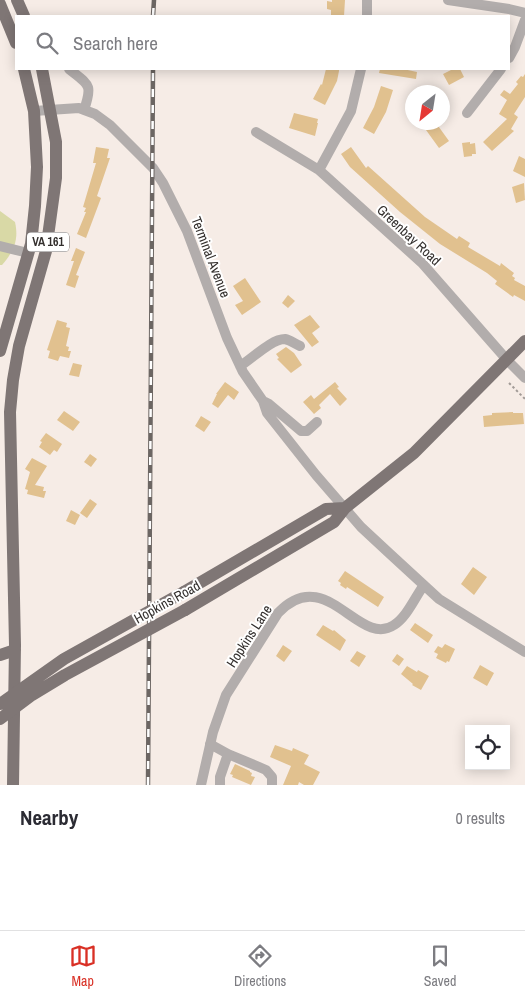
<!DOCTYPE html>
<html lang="en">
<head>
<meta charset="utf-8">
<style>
	body { margin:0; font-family:"Archivo Narrow",sans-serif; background:#f7f7f7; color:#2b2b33 }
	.controls { position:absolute; right:15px; bottom:15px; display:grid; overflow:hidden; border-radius:0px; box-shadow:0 2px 12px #0003 }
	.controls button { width:45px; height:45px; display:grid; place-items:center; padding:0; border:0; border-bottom:1px solid #e1e1e2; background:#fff; color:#2b2b33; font:25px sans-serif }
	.compass { position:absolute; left:405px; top:85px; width:45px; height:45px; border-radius:50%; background:#fff; box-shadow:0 2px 12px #0003; rotate:210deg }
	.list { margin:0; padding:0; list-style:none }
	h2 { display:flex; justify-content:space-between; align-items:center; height:65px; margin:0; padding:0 20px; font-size:21px }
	h2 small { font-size:16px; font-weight:400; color:#7c7c81 }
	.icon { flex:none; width:28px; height:28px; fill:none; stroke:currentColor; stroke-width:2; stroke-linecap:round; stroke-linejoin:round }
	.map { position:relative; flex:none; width:525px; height:785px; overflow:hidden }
	.search { position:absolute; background:#fff; box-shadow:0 2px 12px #0003; left:15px; right:15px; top:15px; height:55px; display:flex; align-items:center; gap:12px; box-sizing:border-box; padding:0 18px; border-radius:0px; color:#7c7c81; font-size:19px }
	.sheet { height:145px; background:#fff }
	nav { display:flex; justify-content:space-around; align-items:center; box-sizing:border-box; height:70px; border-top:1px solid #e1e1e2; background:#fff; font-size:14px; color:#7c7c81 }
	nav a { display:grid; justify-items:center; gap:2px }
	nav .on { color:#d93025 }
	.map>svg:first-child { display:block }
	.green { fill:#d9d9a6 }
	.building { fill:#e1c18f }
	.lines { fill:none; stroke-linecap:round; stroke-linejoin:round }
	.path { stroke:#a29b97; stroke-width:2; stroke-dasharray:2.5 2.5; stroke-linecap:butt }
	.minor { stroke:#b2adac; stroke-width:10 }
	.major { stroke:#7f7675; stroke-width:12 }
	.rail-casing { stroke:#6c6663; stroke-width:4.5 }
	.rail { stroke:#fff; stroke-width:2.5; stroke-dasharray:8; stroke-linecap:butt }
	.major-bridge { stroke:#7f7675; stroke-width:12 }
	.labels { text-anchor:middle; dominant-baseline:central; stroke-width:4; stroke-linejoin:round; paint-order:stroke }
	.shield { fill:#fff; stroke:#706d6c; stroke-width:1 }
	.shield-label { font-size:12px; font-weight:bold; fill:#332f2d }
	.street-label { font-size:14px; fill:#332f2d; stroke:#fff }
</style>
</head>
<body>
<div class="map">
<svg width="525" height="785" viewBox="0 0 525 785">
	<rect width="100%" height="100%" fill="#f6ece6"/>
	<path class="green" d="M0,211L15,222C19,240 14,251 2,265H0Z"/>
	<path class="building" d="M332,0H345L344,16H331V10L327,9V1L332,2Z
		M326,69H339V71L337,81L325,105L313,99L321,84L322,85Z
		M380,69H403L417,72L416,79L379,73Z
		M453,69H460L464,77L449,85L443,74Z
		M525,74V97L514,114L518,117L511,129L514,131L492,151L483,142L507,119L499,114L507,100L500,95L504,90L510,94L518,84L516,82L521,76L523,77Z
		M381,86L393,90L386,112L374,134L363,128L374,107Z
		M294,113L318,119L317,123H318L315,136L289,128Z
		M436,123L449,141L439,148L426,130Z
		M470,142V144L475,143L476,154H472V156L464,157L462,143Z
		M96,147L109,149L107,158H110L97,196L101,198L86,238L77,234L86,212H84L86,208L83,207L96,163H93Z
		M351,147L366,168L368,166L425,217L457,239L459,236L470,243L468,247L500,266L501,263L514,273L512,276L515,278L514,280L525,286V301L514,295L513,297L495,284L497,281L487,273L440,244L400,212L350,167L341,154Z
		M519,156L525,159V177L513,171Z
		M524,183L525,200L516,203L512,187Z
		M76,248L85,252L76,275L79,276L75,288L66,285L74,261H71Z
		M245,278L261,302L242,315L235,305L243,301L233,286Z
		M288,295L295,301L288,308L282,303Z
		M310,315L320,327L312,333L319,342L312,347L294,325Z
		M57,320L67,323L66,327L70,328L66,346L69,347L68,351H71L69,358L60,356L58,361L48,358L50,351L47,350Z
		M286,347L294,353L302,365L291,373L277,359L279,358L276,354Z
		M73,363L82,365L79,377L69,375Z
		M225,382L239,392L234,400L228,395L218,408L212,404L217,394H216Z
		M335,382L339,387L337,388L347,399L340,406L330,394L319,405L321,408L314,414L303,402L311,395L314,399Z
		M64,411L80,422L73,431L57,420Z
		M513,412V413H523L524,424L484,427L483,416L492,415V413Z
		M201,416L211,422L204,432L195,426Z
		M46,433L62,444L57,452L54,450L50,455L39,447L42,442L40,441Z
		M90,454L97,459L91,467L84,462Z
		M32,458L47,466L35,485L44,487L43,491H46L44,498L27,494L28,490L25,489L30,472L25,469Z
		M90,499L97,504L87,518L80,513Z
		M71,510L80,515L75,525L66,521Z
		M473,567L487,577L474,595L461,584Z
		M345,571L384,597L378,607L347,587L346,589L340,585L341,583L338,581Z
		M415,623L433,635L428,643L410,630Z
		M323,625L333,631L334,630L346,640L340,651L316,635Z
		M445,644L455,649L449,662L447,661L446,663L436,658L438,654L434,652L438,646L442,648Z
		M283,645L292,651L284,662L276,656Z
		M357,651L366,656L359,667L350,661Z
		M397,654L404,659L399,666L392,661Z
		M480,665L494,673L487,686L473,678Z
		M407,666L417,672L418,670L429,676L421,690L412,685L413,684L401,674Z
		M275,745L292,751L293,748L309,755L304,764L320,772L313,785H304L299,782L298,785H283L291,766L270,757Z
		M235,764L250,771V772L252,773L251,776L255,777L251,785L232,777L233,775L230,774Z"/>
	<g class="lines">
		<path class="path" d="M509,383L525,399"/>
		<path class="minor" d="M448,0L509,9L525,13
			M367,16V0
			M509,58L515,47L525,20
			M69,69C89,85 93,84 84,110
			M34,111L79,108L95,114L110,125L153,168L163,183L187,231L227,338L243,372L263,401L267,413L316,475L361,527L389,553L439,599L525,652
			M467,113L501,69
			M256,132L319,170L422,263L507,360L525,378
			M319,170L351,111L361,69
			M0,246L28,253
			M240,366C252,359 271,339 285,339C290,340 295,344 300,346
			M263,401L269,404L301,431H307L317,422
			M210,744L228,754L266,770L272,777V785
			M201,785L213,732L226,695L278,613C326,562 359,649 394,625C407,617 415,597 424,585
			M220,785V777L228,754"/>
		<path class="major" d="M17,0L24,16
			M0,4L16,43
			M0,351L31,244L35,206L37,167L34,111L24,69
			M184,592L326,509L345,508
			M185,610L334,522L345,508L414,453L525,341
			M0,655L15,650
			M13,785L15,645L10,412L13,380L19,346L46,251L56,178V142L42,69"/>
		<defs>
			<path id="rail" d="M153,16L154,0
				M148,785L153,69"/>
		</defs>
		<use href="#rail" class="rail-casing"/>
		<use href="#rail" class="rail"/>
		<path class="major-bridge" d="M0,704L64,659L184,592
			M0,719L32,695L65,675L185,610"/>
	</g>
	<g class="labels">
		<rect class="shield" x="27" y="232.5" width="42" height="19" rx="4"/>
		<g class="shield-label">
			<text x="48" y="242">VA 161</text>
		</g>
		<g class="street-label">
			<text transform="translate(409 235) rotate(43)">Greenbay Road</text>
			<text transform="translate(211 257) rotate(69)">Terminal Avenue</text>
			<text transform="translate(167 602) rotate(-29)">Hopkins Road</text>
			<text transform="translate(249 636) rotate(-57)">Hopkins Lane</text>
		</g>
	</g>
</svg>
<div class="controls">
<button><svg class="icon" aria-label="locate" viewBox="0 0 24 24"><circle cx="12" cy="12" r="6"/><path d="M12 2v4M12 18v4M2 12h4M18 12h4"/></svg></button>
</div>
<svg class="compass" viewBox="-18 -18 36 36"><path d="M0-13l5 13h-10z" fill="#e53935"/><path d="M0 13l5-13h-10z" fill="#7c7c81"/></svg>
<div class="search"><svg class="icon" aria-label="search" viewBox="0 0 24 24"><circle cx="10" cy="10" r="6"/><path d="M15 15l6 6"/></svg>Search here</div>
</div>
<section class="sheet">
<h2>Nearby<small>0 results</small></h2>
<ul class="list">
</ul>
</section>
<nav>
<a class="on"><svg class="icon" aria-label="map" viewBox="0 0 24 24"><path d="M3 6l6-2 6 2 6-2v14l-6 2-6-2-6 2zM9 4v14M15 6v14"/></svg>Map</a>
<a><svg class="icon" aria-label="directions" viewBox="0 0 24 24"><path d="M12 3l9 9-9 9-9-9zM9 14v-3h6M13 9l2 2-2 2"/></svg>Directions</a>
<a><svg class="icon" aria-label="saved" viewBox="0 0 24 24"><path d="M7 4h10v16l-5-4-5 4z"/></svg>Saved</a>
</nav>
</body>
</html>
